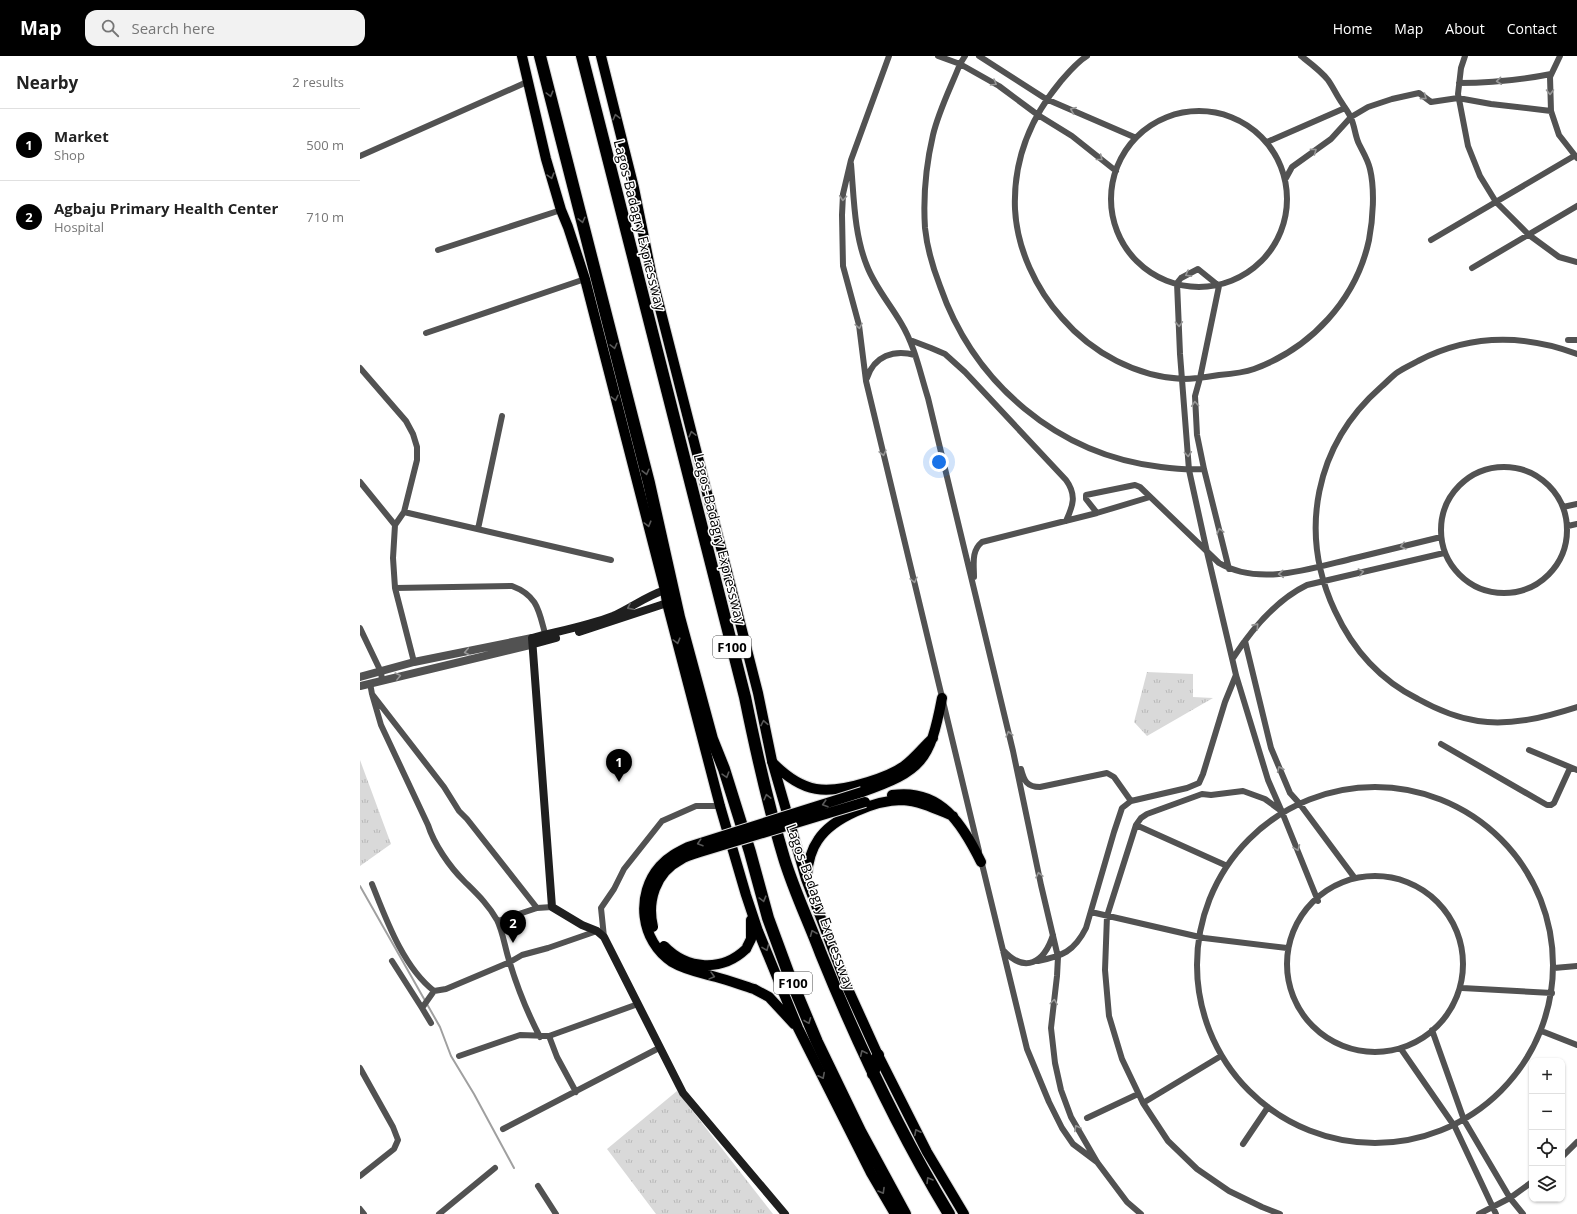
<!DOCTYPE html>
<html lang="en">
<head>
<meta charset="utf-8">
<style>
	body { margin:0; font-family:"Open Sans",sans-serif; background:#f2f2f2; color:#222 }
	.controls { position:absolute; right:12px; bottom:12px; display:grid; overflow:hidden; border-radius:8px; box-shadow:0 1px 3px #0004 }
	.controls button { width:36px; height:36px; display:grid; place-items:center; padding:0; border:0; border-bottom:1px solid #e0e0e0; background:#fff; color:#222; font:20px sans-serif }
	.you { position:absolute; left:579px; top:406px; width:14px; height:14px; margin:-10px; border:3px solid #fff; border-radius:50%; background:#1a73e8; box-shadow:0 0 0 6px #1a73e833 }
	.badge { display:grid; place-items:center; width:26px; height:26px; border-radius:50%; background:#000; color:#fff; font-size:13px; font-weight:700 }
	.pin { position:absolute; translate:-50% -33px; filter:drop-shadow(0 1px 2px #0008) }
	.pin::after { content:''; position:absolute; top:21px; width:14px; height:12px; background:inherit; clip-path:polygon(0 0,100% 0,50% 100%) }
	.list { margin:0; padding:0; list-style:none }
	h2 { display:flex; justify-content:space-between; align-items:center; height:52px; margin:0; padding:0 16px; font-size:17px }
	h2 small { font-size:13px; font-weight:400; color:#767676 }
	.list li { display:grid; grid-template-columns:26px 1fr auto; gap:12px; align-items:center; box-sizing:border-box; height:72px; padding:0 16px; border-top:1px solid #e0e0e0 }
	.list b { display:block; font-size:15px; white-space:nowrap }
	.list p { margin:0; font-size:13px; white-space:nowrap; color:#767676 }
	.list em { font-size:13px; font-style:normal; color:#767676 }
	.icon { flex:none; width:22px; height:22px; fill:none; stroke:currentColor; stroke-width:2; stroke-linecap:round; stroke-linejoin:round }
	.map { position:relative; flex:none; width:1217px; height:1158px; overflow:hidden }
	header { display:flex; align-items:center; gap:24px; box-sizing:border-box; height:56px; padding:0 20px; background:#000; color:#fff }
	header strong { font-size:19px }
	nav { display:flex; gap:22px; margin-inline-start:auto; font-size:14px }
	.search { width:280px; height:36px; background:#f2f2f2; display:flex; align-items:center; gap:10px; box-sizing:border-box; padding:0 14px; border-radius:12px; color:#767676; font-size:15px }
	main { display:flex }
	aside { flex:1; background:#fff }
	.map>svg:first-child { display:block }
	.grass { fill:url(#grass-tufts) }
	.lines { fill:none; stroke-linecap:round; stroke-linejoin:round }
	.stream { stroke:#a0a0a0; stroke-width:2 }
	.primary-casing { stroke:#dbdbdb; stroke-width:12 }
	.motorway-casing { stroke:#dbdbdb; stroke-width:14 }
	.minor { stroke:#525252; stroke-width:6 }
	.tertiary { stroke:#525252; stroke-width:8 }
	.secondary { stroke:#1f1f1f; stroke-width:8 }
	.primary { stroke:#000; stroke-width:10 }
	.motorway { stroke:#000; stroke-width:12 }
	.primary-bridge-casing { stroke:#dbdbdb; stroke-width:12; stroke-linecap:butt }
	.primary-bridge { stroke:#000; stroke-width:10 }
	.oneway { stroke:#979797 }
	.oneway2 { stroke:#595959 }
	.oneway3 { stroke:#626262 }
	.labels { text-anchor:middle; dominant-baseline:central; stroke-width:3; stroke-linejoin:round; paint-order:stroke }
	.shield { fill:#fff; stroke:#4c4c4c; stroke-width:1 }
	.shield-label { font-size:13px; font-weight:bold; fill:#000 }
	.street-label { font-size:14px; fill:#000; stroke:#fff }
</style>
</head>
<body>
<header>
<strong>Map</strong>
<div class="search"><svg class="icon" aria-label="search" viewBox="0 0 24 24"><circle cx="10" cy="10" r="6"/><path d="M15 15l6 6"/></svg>Search here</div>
<nav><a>Home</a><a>Map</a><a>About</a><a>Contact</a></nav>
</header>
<main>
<aside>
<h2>Nearby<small>2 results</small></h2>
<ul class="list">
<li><span class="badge">1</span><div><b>Market</b><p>Shop</p></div><em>500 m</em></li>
<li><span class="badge">2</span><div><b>Agbaju Primary Health Center</b><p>Hospital</p></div><em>710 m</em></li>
</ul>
</aside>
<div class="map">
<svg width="1217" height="1158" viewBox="0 0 1217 1158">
	<defs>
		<pattern id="grass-tufts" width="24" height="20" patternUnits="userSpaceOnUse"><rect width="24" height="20" fill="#d9d9d9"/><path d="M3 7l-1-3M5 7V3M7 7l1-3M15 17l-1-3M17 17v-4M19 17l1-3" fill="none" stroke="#b8b8b8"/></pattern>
	</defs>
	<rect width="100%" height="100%" fill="#fff"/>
	<path class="grass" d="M787,616L833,618V641L853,642L787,680L774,666Z
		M0,704L31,788L0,810Z
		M317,1035L413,1158H296L247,1093Z"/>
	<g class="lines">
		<path class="stream" d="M0,830L80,971L91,1000L114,1038L154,1112"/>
		<defs>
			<path id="primary" d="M162,0L186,103L201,154L208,171L225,223L305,534L307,547L360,750L386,839L398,875L438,972L511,1117L535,1158
				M241,0L274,132L292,221L398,637L412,705L446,823L488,933L518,999L567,1096L604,1158
				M412,706C443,738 466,739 508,726C521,722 533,718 544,710C555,702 563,691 573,682
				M502,736C562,715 570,705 582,642
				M532,739C581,732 602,768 621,806
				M447,819C448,807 451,794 458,784C473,761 516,744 542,744C560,745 576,753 593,760
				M386,893L391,883V864
				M394,933L409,941L434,968"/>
			<path id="motorway" d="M180,0L289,427L319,561L352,683L364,713L390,796L408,862L429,919L457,986L500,1075L545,1158
				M222,0L385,641C396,695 408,749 424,802C434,835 449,866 461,898C498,989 538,1074 589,1158
				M513,1018L518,999"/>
		</defs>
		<use href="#primary" class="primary-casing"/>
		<use href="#motorway" class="motorway-casing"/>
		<path class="minor" d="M529,0L491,104L483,138L482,159L483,210L499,269L506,325L619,795
			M578,0L600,8L639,30L678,59L712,80L756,115
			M605,0L600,8C591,31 579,54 573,79C566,109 563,141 565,172C567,191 573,212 580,230C614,328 698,399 801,411C816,413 829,414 844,413
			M619,0L686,43L774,81
			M727,0C717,6 709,16 701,25C671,61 653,104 655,153C657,193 676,233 702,262C732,297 777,321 823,323C835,323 847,321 859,319C871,318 883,317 894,313C951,292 996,244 1009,184C1013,163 1015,134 1010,113C1008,104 1003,96 999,88C995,80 995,71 991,62C989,57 985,52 982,47C977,40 973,31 968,24C961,15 950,7 941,0
			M1105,0L1101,12L1098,38L1108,90L1120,120L1136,146L1169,179L1199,201L1217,206
			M1200,0L1190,21L1191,55L1199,79L1217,102
			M1099,27C1130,27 1161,24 1191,18
			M751 143a88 88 0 1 1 176 0a88 88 0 1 1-176 0Z
			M907,86L985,52
			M0,100L167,26
			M491,108C494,142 494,178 507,210C515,231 530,248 541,267C555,290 560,317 568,342L653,695L681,829L698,901L697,920L691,972L695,1007L701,1034L711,1061L737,1106L767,1146L781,1158
			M926,122L932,111L971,83L991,61L1008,51L1032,43L1059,37L1071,46L1098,42L1131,48L1191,55
			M1071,184L1214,100
			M78,194L201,154
			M1112,212L1217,150
			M66,277L225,223
			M550,284L571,292L585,298L605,316L706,424C717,439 713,450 706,465
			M1208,284H1217
			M1217,298C1163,278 1110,278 1058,305C1051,309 1044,312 1038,316C1032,320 1027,326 1021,331C955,389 938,476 975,555C993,594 1020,624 1058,643C1076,653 1098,662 1118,665C1151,670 1186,661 1217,651
			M0,312L46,365L53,378L57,391V404L44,456L35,469L33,502L35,532L54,606
			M507,322C514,300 534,293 555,299
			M1081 474a63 63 0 1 1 126 0a63 63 0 1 1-126 0Z
			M0,426L35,469
			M1203,451L1217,448
			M44,456L251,504
			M737,457L726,443V439L775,429L780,431L859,507C900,531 952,512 995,502C1023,495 1052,488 1081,481
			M1208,470L1217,468
			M118,473L142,360
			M869,513L844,413L837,379L835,340L840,322L859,230L838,213L821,222L817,227L820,298L829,414L847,496L876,619L908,724L922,756L958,845
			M614,521C614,508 611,495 622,486L737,457L790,441
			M35,532L152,530C179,540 179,557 186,581
			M0,572L21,616L22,624
			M885,585L911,692L930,737L939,747L994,821
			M873,602C892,573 916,544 947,529L1084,497
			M10,627L12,638L84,731L99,755L107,763L177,852
			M12,638L21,669L68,769C74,788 89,810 104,825C116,837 128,848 137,864C143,876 145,892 149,904C157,931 167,956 180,981
			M1081,688L1187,749H1191L1194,747L1210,712
			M1169,694L1217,714
			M661,713C664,725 667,731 680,731L747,717L754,721L771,745
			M837 909a178 178 0 1 1 356 0a178 178 0 1 1-356 0Z
			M920,754L905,743L883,735L851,739L842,738L787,758L781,762L776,769L747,860L745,914L749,960L762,1003L783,1047L808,1085L837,1113L869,1135L902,1151L920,1158
			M776,769L865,809
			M621,804L667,993L689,1046L702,1072L713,1088L737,1106
			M927 908a88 88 0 1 1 176 0a88 88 0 1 1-176 0Z
			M12,828C26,863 43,911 74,935L86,933L150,906L162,899L188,892L237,875
			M731,856L844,882L927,892
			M138,865L177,852L192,851
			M244,881L241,852L254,833L264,813L302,765L336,750H360
			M643,894C665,918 684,907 693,879
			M32,905L62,952
			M678,905C702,900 714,896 726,872L754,776L762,752L771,745L827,732L839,727L843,718L865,646L876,619
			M1194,912L1217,910
			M1102,932L1192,937
			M71,967L62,952L74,935
			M1072,974L1104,1064L1150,1142L1163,1158
			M1184,976L1217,989
			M189,980L197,1001L216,1036
			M1041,993L1095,1071L1136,1158
			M99,1000L160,979L189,980L278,948
			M0,1012L33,1071L38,1084L34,1093L0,1120
			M783,1047L861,1000
			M727,1062L778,1038
			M143,1073L299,992
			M883,1088L908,1051
			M1202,1101L1217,1086
			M178,1130L196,1158
			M0,1153L4,1158
			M79,1158L135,1112
			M1119,1158L1150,1142L1172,1126"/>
		<path class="tertiary" d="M0,621L54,606L172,582
			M0,630L174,588"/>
		<path class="secondary" d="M305,534C286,540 271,552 253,560C227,570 199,575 172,582L192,851L222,869L237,875L244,881L323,1037L425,1158
			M219,576L307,547
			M174,588L196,582"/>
		<use href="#primary" class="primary"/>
		<use href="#motorway" class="motorway"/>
		<defs>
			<path id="primary-bridge" d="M293,871C287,846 295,817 320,804C326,800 333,798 340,796L505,746
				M304,890C327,914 362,916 386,893
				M394,933C381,929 368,924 356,921C341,917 325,914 312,906C280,885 275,838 300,810C308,801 318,796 328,791L502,736"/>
		</defs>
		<use href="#primary-bridge" class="primary-bridge-casing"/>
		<use href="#primary-bridge" class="primary-bridge"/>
	</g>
	<defs><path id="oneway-chevron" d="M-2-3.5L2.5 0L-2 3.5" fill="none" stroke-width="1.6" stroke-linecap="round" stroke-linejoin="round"/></defs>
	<g class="oneway">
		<use href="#oneway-chevron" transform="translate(1139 25) rotate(174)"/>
		<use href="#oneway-chevron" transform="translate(634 27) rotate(30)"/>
		<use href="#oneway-chevron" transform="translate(1190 36) rotate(89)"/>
		<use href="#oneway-chevron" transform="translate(1064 41) rotate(37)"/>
		<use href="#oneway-chevron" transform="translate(713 54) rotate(-157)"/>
		<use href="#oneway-chevron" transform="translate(954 95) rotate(-36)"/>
		<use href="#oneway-chevron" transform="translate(740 102) rotate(39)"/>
		<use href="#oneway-chevron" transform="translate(483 142) rotate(95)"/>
		<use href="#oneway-chevron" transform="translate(828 218) rotate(151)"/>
		<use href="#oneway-chevron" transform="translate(819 268) rotate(88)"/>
		<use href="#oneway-chevron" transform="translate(499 270) rotate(80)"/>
		<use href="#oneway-chevron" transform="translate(835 348) rotate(-94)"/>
		<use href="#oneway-chevron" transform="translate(523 397) rotate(77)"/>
		<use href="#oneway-chevron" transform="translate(828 398) rotate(86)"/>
		<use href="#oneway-chevron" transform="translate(860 475) rotate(-104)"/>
		<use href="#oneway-chevron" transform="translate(1043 490) rotate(166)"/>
		<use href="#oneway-chevron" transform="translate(1001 516) rotate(-13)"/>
		<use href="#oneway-chevron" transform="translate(921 518) rotate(176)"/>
		<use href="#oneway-chevron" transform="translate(554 524) rotate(77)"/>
		<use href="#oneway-chevron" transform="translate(896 570) rotate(-48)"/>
		<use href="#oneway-chevron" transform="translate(107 596) rotate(169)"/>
		<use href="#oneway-chevron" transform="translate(38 620) rotate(-14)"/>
		<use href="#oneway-chevron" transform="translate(649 678) rotate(-104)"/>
		<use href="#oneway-chevron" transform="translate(920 713) rotate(-113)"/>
		<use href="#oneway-chevron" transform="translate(937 792) rotate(68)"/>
		<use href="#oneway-chevron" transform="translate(679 819) rotate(-102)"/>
		<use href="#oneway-chevron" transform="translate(694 946) rotate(-83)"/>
		<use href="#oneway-chevron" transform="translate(717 1072) rotate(-118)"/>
	</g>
	<g class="oneway2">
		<use href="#oneway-chevron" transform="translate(190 38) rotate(75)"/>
		<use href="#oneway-chevron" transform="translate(256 61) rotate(-104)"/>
		<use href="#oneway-chevron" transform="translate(191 120) rotate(74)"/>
		<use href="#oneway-chevron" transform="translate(222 164) rotate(76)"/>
		<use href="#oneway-chevron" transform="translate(254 290) rotate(76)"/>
		<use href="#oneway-chevron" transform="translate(255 342) rotate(76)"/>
		<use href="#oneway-chevron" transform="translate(332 378) rotate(-104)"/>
		<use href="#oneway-chevron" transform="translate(286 416) rotate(76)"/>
		<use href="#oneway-chevron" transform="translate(288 468) rotate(75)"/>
		<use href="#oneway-chevron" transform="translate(317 585) rotate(75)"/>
		<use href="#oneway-chevron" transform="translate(404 667) rotate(-101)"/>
		<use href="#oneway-chevron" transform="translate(366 719) rotate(73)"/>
		<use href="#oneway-chevron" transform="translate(407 741) rotate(-104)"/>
		<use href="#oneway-chevron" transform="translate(465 748) rotate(163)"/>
		<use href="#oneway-chevron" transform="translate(340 787) rotate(162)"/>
		<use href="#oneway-chevron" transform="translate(403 843) rotate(75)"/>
		<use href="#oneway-chevron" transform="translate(453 877) rotate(-112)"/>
		<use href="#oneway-chevron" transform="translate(406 892) rotate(68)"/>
		<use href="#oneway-chevron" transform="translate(352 920) rotate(15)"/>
		<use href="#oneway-chevron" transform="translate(448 965) rotate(68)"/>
		<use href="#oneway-chevron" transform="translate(503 997) rotate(-115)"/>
		<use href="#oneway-chevron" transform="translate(462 1020) rotate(63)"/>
		<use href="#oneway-chevron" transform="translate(557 1076) rotate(-117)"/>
		<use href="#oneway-chevron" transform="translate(569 1124) rotate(-121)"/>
		<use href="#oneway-chevron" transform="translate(522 1135) rotate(60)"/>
	</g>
	<use class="oneway3" href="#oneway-chevron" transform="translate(270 551) rotate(154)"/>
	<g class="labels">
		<g class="shield">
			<rect x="353" y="580" width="38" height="22" rx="3"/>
			<rect x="414" y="916" width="38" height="22" rx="3"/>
		</g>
		<g class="shield-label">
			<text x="372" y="591">F100</text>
			<text x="433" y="927">F100</text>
		</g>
		<g class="street-label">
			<text transform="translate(280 169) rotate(76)">Lagos-Badagry Expressway</text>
			<text transform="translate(360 483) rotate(76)">Lagos-Badagry Expressway</text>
			<text transform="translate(461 851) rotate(70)">Lagos-Badagry Expressway</text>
		</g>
	</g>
</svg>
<div class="controls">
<button>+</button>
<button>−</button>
<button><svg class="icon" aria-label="locate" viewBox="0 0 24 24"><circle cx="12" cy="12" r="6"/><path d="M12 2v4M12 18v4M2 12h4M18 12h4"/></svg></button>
<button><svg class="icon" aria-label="layers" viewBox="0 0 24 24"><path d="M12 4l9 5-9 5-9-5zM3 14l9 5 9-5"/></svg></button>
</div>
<div class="you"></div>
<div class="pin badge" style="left:259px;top:726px">1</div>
<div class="pin badge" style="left:153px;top:887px">2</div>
</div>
</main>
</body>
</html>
